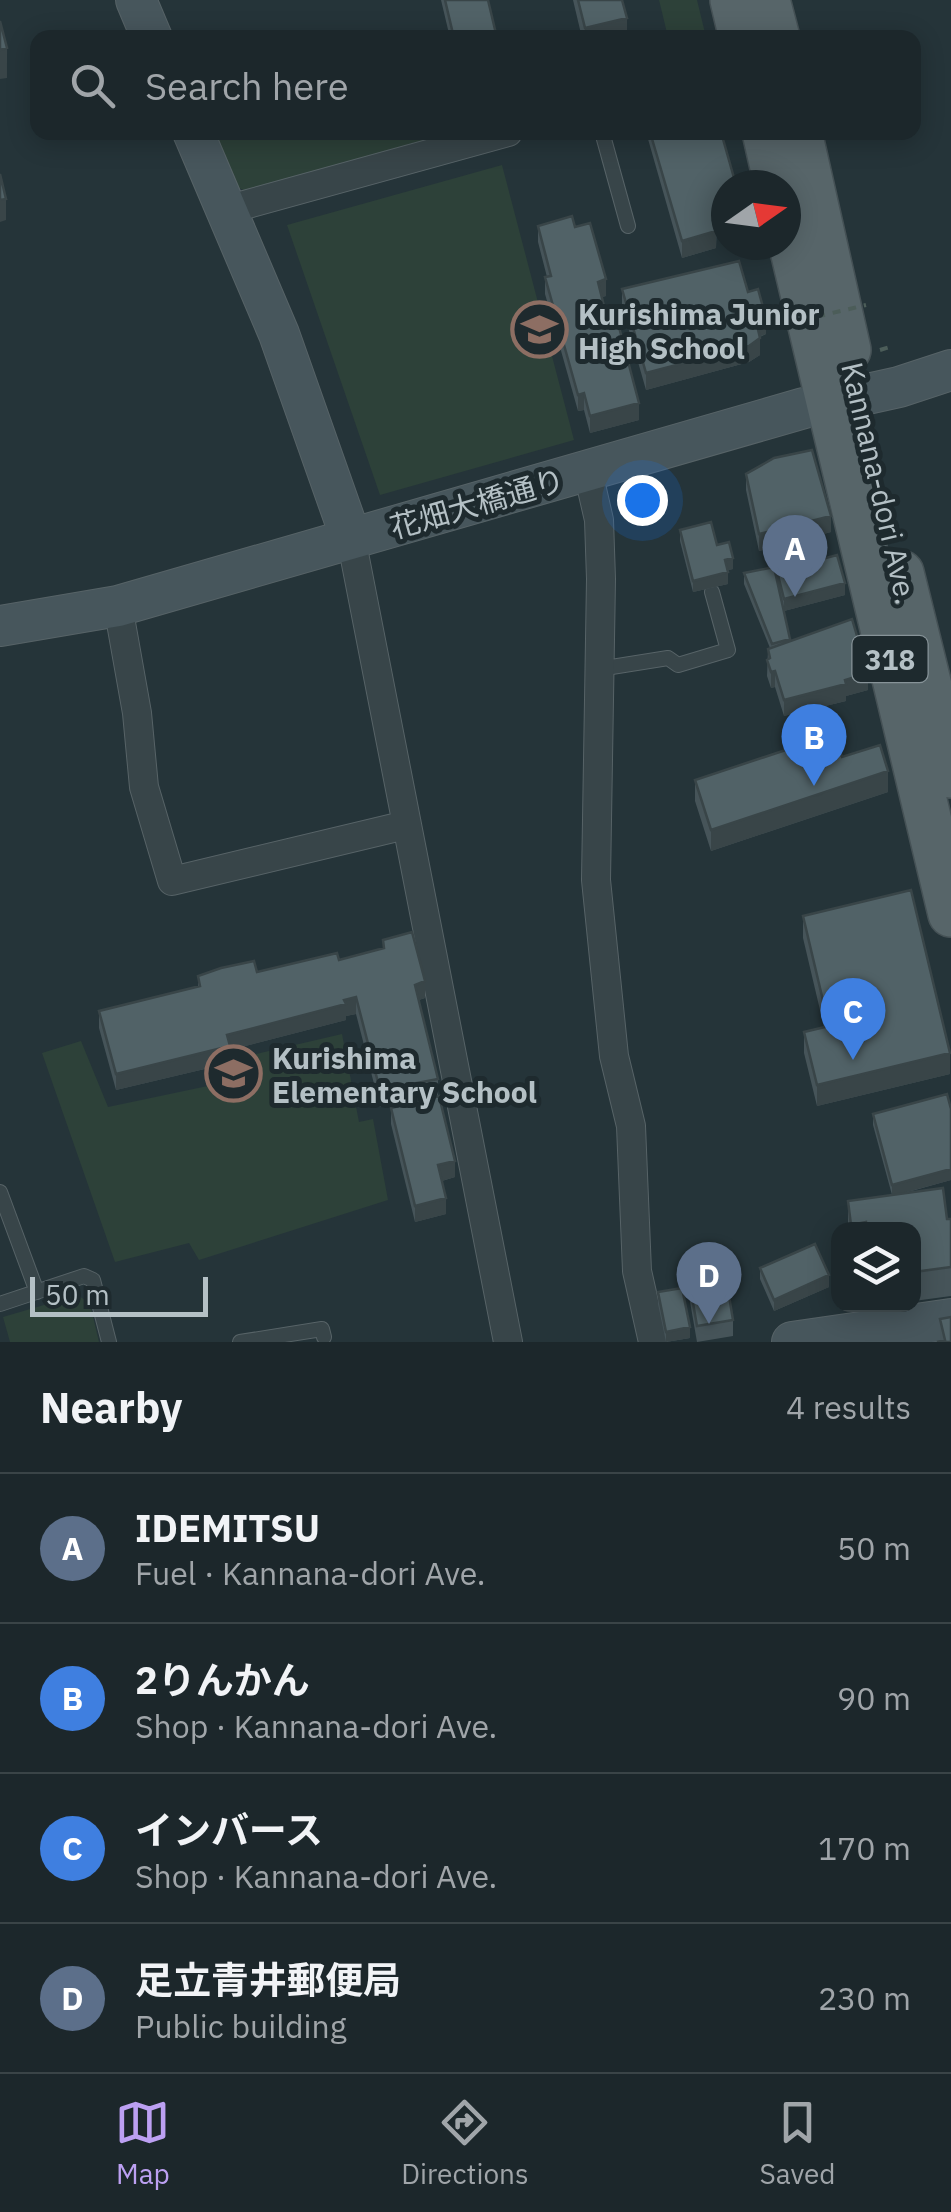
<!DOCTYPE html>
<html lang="en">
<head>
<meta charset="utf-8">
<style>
	body { margin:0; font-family:"IBM Plex Sans","Noto Sans JP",sans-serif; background:#293337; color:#f1f3f6 }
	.controls { position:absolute; right:30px; bottom:30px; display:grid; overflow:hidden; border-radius:20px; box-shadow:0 5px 25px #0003 }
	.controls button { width:90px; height:90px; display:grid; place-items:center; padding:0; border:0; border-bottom:2px solid #3a4447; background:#1c272b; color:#f1f3f6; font:50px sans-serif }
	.compass { position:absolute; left:711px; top:170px; width:90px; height:90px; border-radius:50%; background:#1c272b; box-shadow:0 5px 25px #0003; rotate:76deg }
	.scale { position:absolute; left:30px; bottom:25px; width:178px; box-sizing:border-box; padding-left:10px; border:5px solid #b4c0c5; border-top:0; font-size:28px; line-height:35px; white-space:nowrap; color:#b4c0c5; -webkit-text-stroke:8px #1e2a2e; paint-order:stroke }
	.you { position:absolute; left:642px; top:500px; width:35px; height:35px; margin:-25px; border:8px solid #fff; border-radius:50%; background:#1a73e8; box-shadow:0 0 0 15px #1a73e833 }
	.badge { display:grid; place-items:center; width:65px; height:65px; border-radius:50%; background:#bca0f2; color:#fff; font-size:32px; font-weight:700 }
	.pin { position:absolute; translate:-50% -82px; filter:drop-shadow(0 2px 5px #0008) }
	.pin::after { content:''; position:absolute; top:52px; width:35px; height:30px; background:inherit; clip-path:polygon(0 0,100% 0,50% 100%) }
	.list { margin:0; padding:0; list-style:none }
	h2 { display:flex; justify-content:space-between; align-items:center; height:130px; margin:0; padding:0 40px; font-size:42px }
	h2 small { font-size:32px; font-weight:400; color:#a0a5a9 }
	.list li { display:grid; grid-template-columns:65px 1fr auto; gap:30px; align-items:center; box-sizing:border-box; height:150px; padding:0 40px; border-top:2px solid #3a4447 }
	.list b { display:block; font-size:38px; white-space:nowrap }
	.list p { margin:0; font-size:32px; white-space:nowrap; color:#a0a5a9 }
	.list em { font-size:32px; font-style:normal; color:#a0a5a9 }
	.icon { flex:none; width:55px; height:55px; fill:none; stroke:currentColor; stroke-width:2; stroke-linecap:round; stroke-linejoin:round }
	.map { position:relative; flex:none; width:951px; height:1342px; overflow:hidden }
	.search { position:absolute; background:#1c272b; box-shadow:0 5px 25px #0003; left:30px; right:30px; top:30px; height:110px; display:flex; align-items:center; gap:25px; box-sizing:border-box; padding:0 35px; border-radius:20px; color:#a0a5a9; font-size:38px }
	.sheet { height:730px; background:#1c272b }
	nav { display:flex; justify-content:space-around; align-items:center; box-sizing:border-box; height:140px; border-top:2px solid #3a4447; background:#1c272b; font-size:28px; color:#a0a5a9 }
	nav a { display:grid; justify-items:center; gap:5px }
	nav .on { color:#bca0f2 }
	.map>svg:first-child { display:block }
	.green { fill:#2d4139 }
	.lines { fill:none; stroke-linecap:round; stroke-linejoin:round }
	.lane-casing { stroke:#576367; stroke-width:16 }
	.street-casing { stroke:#576367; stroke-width:30 }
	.secondary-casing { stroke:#576367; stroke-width:42 }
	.primary-casing { stroke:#455155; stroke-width:48 }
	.path { stroke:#4c5d59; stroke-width:4; stroke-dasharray:8 8; stroke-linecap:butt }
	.lane { stroke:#384549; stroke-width:14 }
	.street { stroke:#384549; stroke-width:28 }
	.secondary { stroke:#47565c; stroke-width:40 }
	.primary { stroke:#576569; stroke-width:45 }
	.path-bridge { stroke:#4c5d59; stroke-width:4; stroke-dasharray:8 8; stroke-linecap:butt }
	.wall { fill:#465459 }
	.shaded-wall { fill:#394548 }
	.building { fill:#516267; stroke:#394548; stroke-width:2.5 }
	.labels { text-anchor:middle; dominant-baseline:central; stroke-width:10; stroke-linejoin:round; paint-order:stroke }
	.shield { fill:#1e2a2e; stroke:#879398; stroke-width:2.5 }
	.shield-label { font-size:28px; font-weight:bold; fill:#b4c0c5 }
	.poi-label { font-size:30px; font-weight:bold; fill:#b4c0c5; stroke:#1e2a2e; text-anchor:start }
	.street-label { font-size:30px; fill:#b4c0c5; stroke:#1e2a2e }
</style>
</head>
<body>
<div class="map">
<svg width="951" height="1342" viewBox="0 0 951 1342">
	<rect width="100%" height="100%" fill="#253439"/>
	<path class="green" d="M659,0H697L706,37H668Z
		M210,133H448L246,191L234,186Z
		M502,165L574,440L380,495L287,225Z
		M342,1034L359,1122L373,1119L388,1200L199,1260L189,1243L115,1262L42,1053L81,1041L108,1107L241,1079L239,1058Z
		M78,1295L90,1304L99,1342H10L3,1317Z"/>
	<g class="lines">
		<defs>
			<path id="lane" d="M602,132L628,226
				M599,669L668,658L678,665L728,650L712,592
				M0,1192L37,1292
				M0,1304L84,1276L93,1280L109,1342
				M240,1342L322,1329L324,1337"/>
			<path id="street" d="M226,210L508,132
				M588,472L599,520L601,579L596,880L614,1056L631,1126L637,1271L653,1342
				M351,538L508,1342
				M118,606L137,713L144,787L172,881L406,825"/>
			<path id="secondary" d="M136,0L152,38
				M193,132L279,334L351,538
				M0,626L118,606L804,408L899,387L951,370
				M792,1342L951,1319"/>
			<path id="primary" d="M733,0L742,38
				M767,0L777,38
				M765,132L777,185
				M799,132L848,350
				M786,221L951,914
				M901,573L951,775"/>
		</defs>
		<use href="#lane" class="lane-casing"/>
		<use href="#street" class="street-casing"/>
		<use href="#secondary" class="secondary-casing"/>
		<use href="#primary" class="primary-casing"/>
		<path class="path" d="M880,350L890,347"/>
		<use href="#lane" class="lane"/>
		<use href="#street" class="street"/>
		<use href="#secondary" class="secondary"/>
		<use href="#primary" class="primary"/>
		<path class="path-bridge" d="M786,324L866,305"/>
	</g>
	<path class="wall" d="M441,0H488L497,38H450Z
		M573,0H622L627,38H582Z
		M646,132H721L716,248L682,258Z
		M538,226L575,227L606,296L602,297L639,420L590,433L584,410L578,411L545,294V277H547L538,242Z
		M622,289L766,334L760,337V355L749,362L646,390L622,306Z
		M746,474L831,532L759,551L746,490Z
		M680,530L717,545L733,569L728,570V584L693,592L680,541Z
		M777,571L845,595L784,611L790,641L868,690L846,696V701L784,716L775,687L771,688L767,676L768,649L770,648L744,584V573L777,580Z
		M842,757L888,792L711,851L695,801V780Z
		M803,916L950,1074L817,1106L804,1053V1032L824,1027L803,938Z
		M383,940L425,998L419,1000L438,1079V1096L380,1107L356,1014L346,1016V1020L230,1050V1063L116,1090L99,1028V1011L198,986V976L257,972L339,960L383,948Z
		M391,1108L455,1177L442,1181L446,1214L415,1222L391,1124Z
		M873,1114L951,1180L901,1194L947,1219H951V1296L914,1301V1230H848V1201L892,1195L873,1125Z
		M760,1268L829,1287L774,1311L760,1279Z
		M689,1280L733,1320V1336L697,1342L689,1296Z
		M658,1292L690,1338L666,1342L658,1304Z
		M940,1319L951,1342L940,1341Z"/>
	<path class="shaded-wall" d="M627,18V38H585V28Z
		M7,48V78L0,79V50Z
		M6,199V220L0,222V200Z
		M726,217V234L716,236V248L682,258V241L713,221Z
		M606,279V296L598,298V282Z
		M766,318V334L756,338V321Z
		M760,338V355L749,362L646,390V373Z
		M584,393V410L578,411V395Z
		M639,403V420L590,433V416Z
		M831,516V532L759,551V534Z
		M733,558V569L725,571V560Z
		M728,572V584L693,592V581Z
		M845,583V595L784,611V599Z
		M775,671V687L771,688V672Z
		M868,673V690L846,696V701L784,716V700Z
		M888,771V792L711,851V830Z
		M425,981V998L415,1001V985Z
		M356,997V1014L346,1016V1020L230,1050V1063L116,1090V1074L227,1035Z
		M950,1053V1074L817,1106V1085Z
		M455,1161V1177L438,1182V1165Z
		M951,1169V1180L892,1196V1185Z
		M446,1198V1214L415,1222V1206Z
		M829,1275V1287L774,1311V1300Z
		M690,1327V1338L666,1342V1332Z"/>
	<path class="building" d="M445,0H488L497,38H454Z
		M578,0H622L627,18L585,28Z
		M0,21L7,48L0,50Z
		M650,132H721L736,185H726V217L713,221L716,231L682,241Z
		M0,174L6,199L0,200Z
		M572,216L575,227L590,223L606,279L598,282L605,310L614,308L639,403L590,416L584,393L578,395L545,277L551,276L538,226Z
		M739,261L748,292L758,289L766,318L756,321L760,338L749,346L646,373L622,289Z
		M812,450L831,516L759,534L746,474L774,458Z
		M711,522L717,545L729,542L733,558L725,560L728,572L693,581L680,530Z
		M837,555L845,583L784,599L777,571Z
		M774,567L790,639L772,644L744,573Z
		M852,619L868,673L845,680L846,684L784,700L775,671L771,672L767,660L770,658L768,649Z
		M834,734L842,757L880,745L888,771L711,830L695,780Z
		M911,890L950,1053L817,1085L804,1032L829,1026L803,916Z
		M412,932L425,981L415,985L438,1079L380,1090L356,997L344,1000L346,1004L227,1035L230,1046L116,1074L99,1011L200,986L198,976L221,968L254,961L257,972L337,953L339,960L384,948L383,940Z
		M947,1094L951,1109V1169L892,1185L873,1114Z
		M439,1096L455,1161L438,1165L446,1198L415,1206L391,1108Z
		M943,1188L947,1219H951V1267L914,1272V1230H867L866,1222L851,1225L848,1201Z
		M815,1244L829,1275L774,1300L760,1268Z
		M717,1275L729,1296L733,1320L697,1326L689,1280Z
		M682,1288L690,1327L666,1332L658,1292Z
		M951,1317V1342H937L945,1340L940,1319Z"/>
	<defs>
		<symbol id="school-ring" viewBox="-11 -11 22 22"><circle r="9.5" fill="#1e2a2e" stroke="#8d6e63" stroke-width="1.5"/><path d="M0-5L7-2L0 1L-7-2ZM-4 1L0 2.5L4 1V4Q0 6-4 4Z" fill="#8d6e63"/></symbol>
	</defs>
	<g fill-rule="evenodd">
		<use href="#school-ring" x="508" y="298" width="63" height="63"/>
		<use href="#school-ring" x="202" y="1042" width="63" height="63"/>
	</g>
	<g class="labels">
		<rect class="shield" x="852.5" y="636" width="75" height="46" rx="8"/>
		<g class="shield-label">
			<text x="890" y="659">318</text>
		</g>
		<g class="poi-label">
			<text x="578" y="313">Kurishima Junior<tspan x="578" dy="34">High School</tspan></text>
			<text x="272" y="1057">Kurishima<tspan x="272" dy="34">Elementary School</tspan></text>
		</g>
		<g class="street-label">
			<text transform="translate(880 483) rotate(77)">Kannana-dori Ave.</text>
			<text transform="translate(477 503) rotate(-16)">花畑大橋通り</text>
		</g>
	</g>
</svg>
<div class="controls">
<button><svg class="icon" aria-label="layers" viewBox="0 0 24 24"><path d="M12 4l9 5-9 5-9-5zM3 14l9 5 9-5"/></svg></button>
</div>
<svg class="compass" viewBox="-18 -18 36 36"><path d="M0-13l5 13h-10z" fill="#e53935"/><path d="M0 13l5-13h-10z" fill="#a0a5a9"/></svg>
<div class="scale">50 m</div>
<div class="you"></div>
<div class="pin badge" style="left:795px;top:597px;background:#5c6f8a">A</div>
<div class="pin badge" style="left:814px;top:786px;background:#3f7fe0">B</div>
<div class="pin badge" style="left:853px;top:1060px;background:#3f7fe0">C</div>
<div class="pin badge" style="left:709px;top:1324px;background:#5c6f8a">D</div>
<div class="search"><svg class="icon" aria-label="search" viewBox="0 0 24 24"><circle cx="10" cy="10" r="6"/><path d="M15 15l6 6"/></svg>Search here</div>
</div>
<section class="sheet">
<h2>Nearby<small>4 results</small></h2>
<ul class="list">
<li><span class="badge" style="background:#5c6f8a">A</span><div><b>IDEMITSU</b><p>Fuel · Kannana-dori Ave.</p></div><em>50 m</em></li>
<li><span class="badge" style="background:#3f7fe0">B</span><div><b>2りんかん</b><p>Shop · Kannana-dori Ave.</p></div><em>90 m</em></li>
<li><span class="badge" style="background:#3f7fe0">C</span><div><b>インバース</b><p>Shop · Kannana-dori Ave.</p></div><em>170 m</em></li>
<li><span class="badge" style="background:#5c6f8a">D</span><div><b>足立青井郵便局</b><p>Public building</p></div><em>230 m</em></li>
</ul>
</section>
<nav>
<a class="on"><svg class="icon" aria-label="map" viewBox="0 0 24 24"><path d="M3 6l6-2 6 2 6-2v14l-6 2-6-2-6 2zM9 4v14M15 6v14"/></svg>Map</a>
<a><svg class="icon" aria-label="directions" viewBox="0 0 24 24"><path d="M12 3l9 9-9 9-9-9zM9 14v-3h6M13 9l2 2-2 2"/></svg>Directions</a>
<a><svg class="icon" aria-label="saved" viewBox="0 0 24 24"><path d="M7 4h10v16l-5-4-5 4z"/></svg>Saved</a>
</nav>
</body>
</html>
